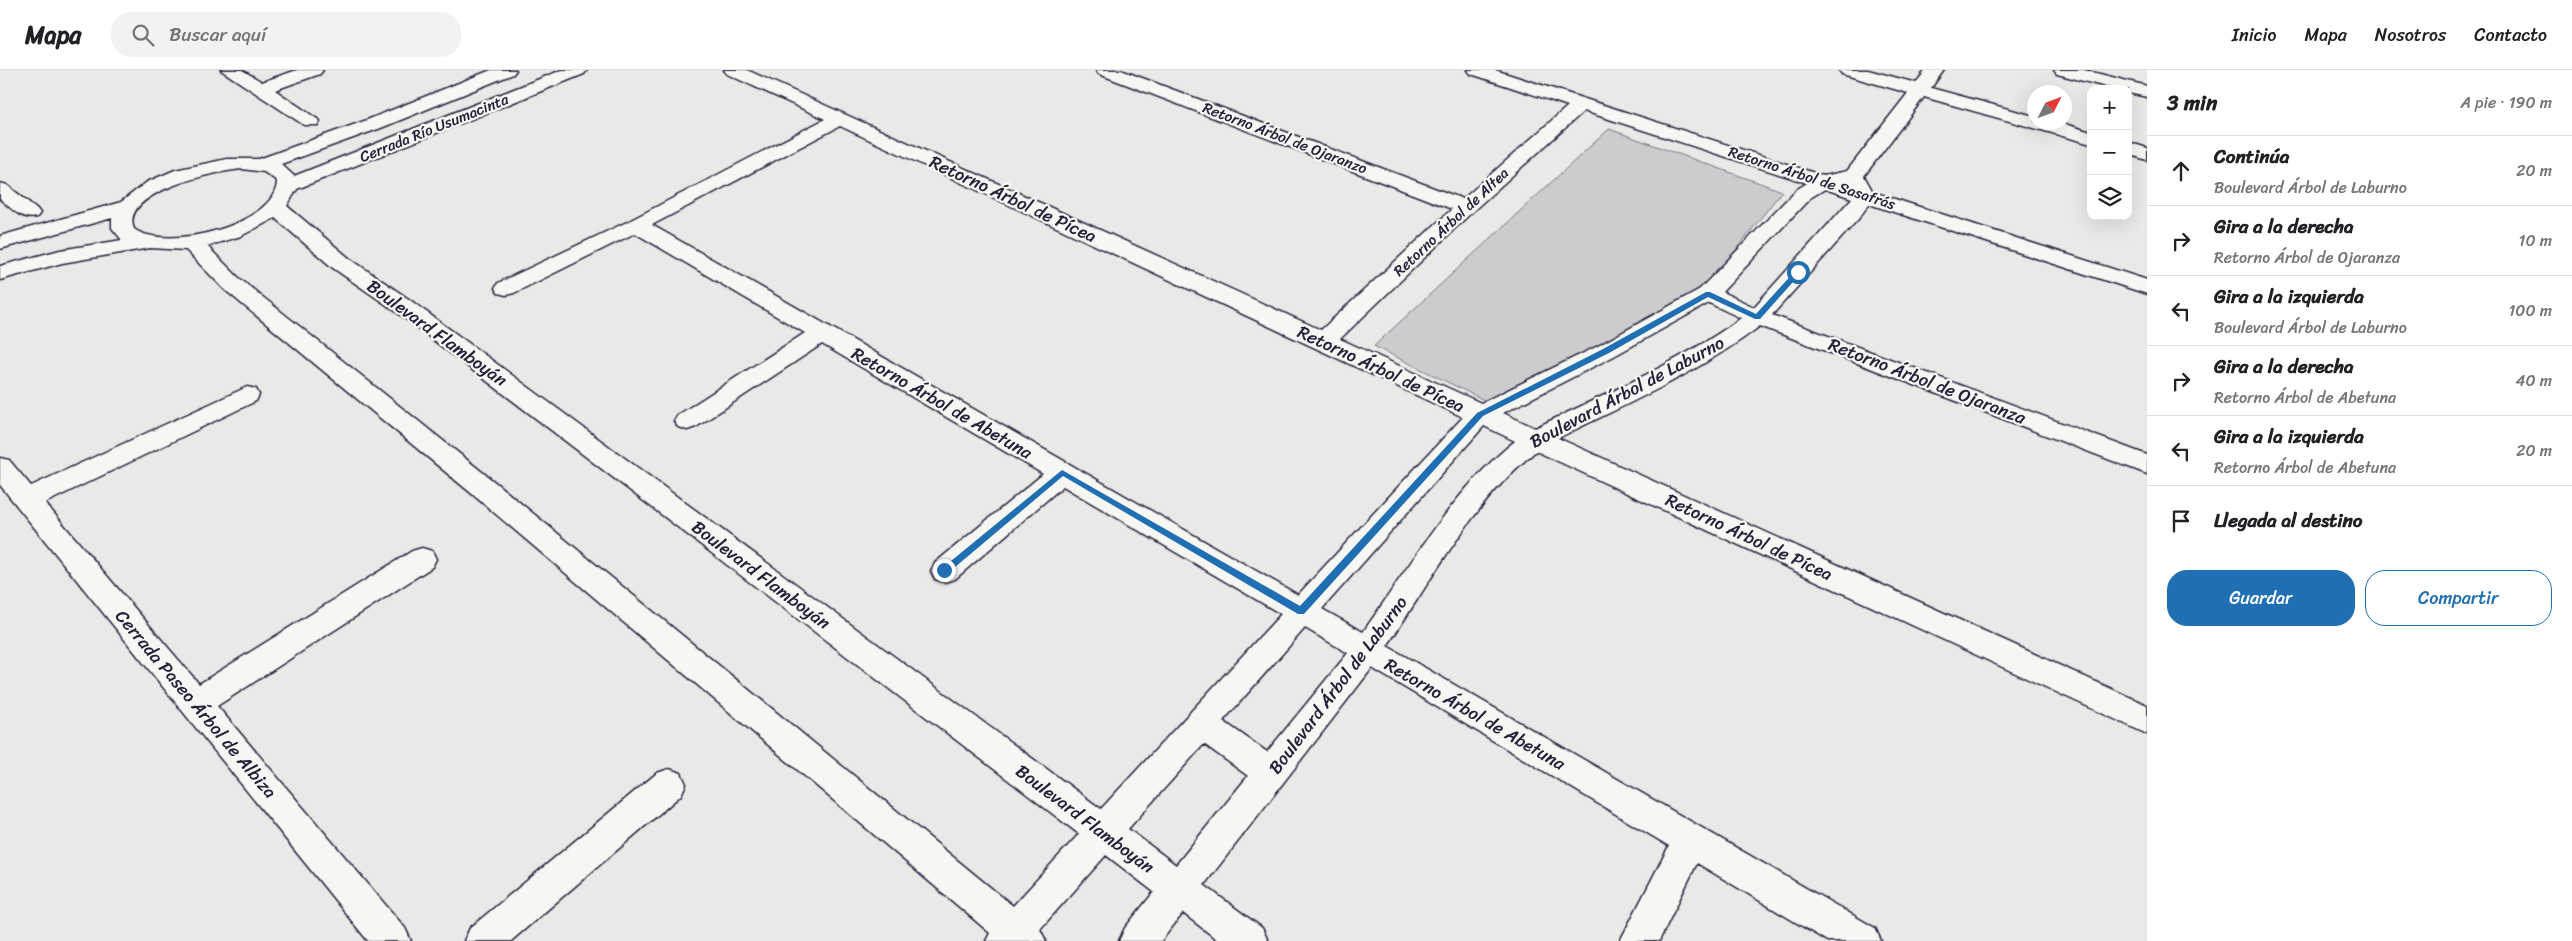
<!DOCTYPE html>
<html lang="es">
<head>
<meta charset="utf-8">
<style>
	body { margin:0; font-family:Sriracha,sans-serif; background:#f2f2f2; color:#202124 }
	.controls { position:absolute; right:15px; top:15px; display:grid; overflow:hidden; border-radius:10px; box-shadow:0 5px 20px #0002 }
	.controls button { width:45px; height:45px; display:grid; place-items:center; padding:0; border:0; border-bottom:1px solid #e0e0e0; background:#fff; color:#202124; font:25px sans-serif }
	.compass { position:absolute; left:2027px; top:15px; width:45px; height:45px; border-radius:50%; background:#fff; box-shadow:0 5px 20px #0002; rotate:48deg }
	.stop { position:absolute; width:15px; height:15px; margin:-11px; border:4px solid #1f6fb2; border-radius:50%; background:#fff }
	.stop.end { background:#1f6fb2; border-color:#fff; box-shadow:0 1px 5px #0008 }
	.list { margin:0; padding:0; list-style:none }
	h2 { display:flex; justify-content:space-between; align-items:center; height:65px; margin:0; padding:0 20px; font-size:21px }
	h2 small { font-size:16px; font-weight:400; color:#757577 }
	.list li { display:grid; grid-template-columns:32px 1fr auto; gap:15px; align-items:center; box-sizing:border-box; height:70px; padding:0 20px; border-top:1px solid #e0e0e0 }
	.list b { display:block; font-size:19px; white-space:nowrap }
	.list p { margin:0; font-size:16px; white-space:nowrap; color:#757577 }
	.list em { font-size:16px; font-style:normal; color:#757577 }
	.actions { display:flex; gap:10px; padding:15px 20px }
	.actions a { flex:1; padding:11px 0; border:1px solid #1f6fb2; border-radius:20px; text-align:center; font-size:18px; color:#1f6fb2 }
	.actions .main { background:#1f6fb2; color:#fff }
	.icon { flex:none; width:28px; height:28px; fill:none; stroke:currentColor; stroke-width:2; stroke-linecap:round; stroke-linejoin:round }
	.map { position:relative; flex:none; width:2147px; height:871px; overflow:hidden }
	header { display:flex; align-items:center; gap:30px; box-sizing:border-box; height:70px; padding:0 25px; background:#fff; border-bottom:1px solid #e0e0e0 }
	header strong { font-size:24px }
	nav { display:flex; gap:28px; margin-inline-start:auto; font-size:18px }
	.search { width:350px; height:45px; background:#f2f2f2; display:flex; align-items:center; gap:12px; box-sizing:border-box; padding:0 18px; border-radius:20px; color:#757577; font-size:19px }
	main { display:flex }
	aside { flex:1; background:#fff }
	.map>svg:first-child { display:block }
	.green { fill:#ccccce; stroke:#777784 }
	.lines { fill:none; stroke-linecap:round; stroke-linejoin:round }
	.minor-casing { stroke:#22223b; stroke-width:3 }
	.minor { fill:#f6f6f2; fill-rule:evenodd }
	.route { fill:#1f6fb2 }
	.labels { text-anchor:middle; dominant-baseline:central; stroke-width:4.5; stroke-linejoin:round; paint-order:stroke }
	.far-street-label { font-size:15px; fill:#22223b; stroke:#f6f6f2 }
	.street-label { font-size:18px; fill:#22223b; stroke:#f6f6f2 }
</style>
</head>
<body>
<header>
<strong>Mapa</strong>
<div class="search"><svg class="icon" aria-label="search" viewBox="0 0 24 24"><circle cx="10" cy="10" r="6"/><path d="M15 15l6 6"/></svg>Buscar aquí</div>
<nav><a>Inicio</a><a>Mapa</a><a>Nosotros</a><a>Contacto</a></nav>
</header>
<main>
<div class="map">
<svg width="2147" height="871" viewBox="0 0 2147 871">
	<rect width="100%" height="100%" fill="#e9e9e7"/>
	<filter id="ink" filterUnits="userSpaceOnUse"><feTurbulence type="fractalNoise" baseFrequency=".02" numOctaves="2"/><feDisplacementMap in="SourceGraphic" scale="10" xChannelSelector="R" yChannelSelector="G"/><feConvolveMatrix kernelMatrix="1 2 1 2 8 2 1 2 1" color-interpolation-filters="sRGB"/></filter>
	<g filter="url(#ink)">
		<path class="green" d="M1609,59L1782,121L1708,216L1574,291L1490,333L1374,276Z"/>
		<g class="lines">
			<defs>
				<path id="minor" d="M221,0H242L262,12L297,0H323L320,4L275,20L320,51L318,55H304Z
					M491,0H516L513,4L381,58L281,94L294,106L562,0H587L584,4L297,119L287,136L349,188L410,230L1101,739L1281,544L1063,416L955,509L945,512L935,509L931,501L935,493L1043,404L822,274L696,357L687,360L678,357L674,351L678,345L805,263L635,163L514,223L506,225L498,223L495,218L498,213L629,151L825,49L727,4L724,0H747L1321,260L1452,139L1099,4L1096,0H1121L1463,129L1568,36L1471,4L1468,0H1495L1824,106L1847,101L1908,23L1842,4L1839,0H1868L1916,13L1926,0H1944L1931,18L2034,46V52H2058L2091,62V74L1924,27L1864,106L1873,122L2147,210V224L1869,134L1859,148L1772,245L2147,385V404L1760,256C1698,303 1627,334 1558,368L2147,635V664L1536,381C1473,432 1432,509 1387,576L1875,858L1881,871H1827L1697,793L1659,871H1620L1669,776L1372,598L1204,815L1262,858L1268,871H1219L1183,843L1161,871H1119L1125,858L1154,822L1106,785L1040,859L1046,871H986L990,863L471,423L224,219L186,180L150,178L62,193L0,210V196L60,180L122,170L112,158V148L0,179V166L121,132L147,112L175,100L227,89H259L367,50ZM1584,41L1807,113L1796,120L1700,219L1598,276L1481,333L1340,269L1473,141ZM840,56L1463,347L1298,525L652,155ZM242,99L264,102L277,111C277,155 165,182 134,159C119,121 218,101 242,99ZM1825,119L1852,128L1754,237L1722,222L1810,128ZM275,148L333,198L394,240L1079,764L1013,836L491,409L240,209L207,176L241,166ZM1709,233L1741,248C1678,294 1605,324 1535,358L1503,343L1614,286ZM1484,356L1515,371C1453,420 1409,498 1363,562L1322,539ZM1305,558L1348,583L1267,682L1223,651ZM1204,674L1248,706L1176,795L1128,759Z
					M2054,0H2084L2147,16V27L2128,23V19H2114L2057,4Z
					M2128,72L2147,78V90L2128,84Z
					M0,113L7,115L37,139L40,143L37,147C22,151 12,139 0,129Z
					M247,317L256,319L259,325L256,331L45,433L199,614L412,481L422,478L432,481L436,489L432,497L217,636L405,858L411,871H368L0,415V388L9,390L31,416Z
					M669,699L681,703L686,714L681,725L511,871H464L470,858L657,703Z"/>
			</defs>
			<use href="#minor" class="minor-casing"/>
			<use href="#minor" class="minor"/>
		</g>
	</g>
	<path class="route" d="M1796,200L1802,202L1760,249H1755L1708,227L1609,283L1483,346L1304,544H1298L1063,406L948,503H941L940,500L1062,400L1300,536L1477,343L1603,279L1706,222H1710L1756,244Z"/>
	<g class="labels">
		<g class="far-street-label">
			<text transform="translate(434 58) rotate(-22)">Cerrada Río Usumacinta</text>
			<text transform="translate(1285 68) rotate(21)">Retorno Árbol de Ojaranzo</text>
			<text transform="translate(1812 108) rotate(18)">Retorno Árbol de Sasafrás</text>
			<text transform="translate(1451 152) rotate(-43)">Retorno Árbol de Altea</text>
		</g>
		<g class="street-label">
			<text transform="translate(1013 129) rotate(25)">Retorno Árbol de Pícea</text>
			<text transform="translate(437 263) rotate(36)">Boulevard Flamboyán</text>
			<text transform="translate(1381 299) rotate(25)">Retorno Árbol de Pícea</text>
			<text transform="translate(1927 311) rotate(21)">Retorno Árbol de Ojaranza</text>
			<text transform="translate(1627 322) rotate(-28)">Boulevard Árbol de Laburno</text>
			<text transform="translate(942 333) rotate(30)">Retorno Árbol de Abetuna</text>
			<text transform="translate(1749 467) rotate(25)">Retorno Árbol de Pícea</text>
			<text transform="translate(761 505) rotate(37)">Boulevard Flamboyán</text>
			<text transform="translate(1338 615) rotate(-53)">Boulevard Árbol de Laburno</text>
			<text transform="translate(196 634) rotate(50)">Cerrada Paseo Árbol de Albiza</text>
			<text transform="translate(1475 644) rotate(30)">Retorno Árbol de Abetuna</text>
			<text transform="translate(1085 749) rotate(37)">Boulevard Flamboyán</text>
		</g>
	</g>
</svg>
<div class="controls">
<button>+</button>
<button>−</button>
<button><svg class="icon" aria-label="layers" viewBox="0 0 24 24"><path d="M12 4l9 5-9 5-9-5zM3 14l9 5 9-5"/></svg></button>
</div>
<svg class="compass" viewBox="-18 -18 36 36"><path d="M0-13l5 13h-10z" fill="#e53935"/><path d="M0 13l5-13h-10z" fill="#757577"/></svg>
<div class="stop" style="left:1798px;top:202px"></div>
<div class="stop end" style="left:944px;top:500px"></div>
</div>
<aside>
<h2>3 min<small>A pie · 190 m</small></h2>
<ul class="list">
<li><svg class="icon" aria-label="ahead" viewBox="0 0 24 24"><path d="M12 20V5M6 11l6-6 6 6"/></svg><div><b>Continúa</b><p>Boulevard Árbol de Laburno</p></div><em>20 m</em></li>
<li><svg class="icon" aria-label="right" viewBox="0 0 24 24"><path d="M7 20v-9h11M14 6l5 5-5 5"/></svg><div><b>Gira a la derecha</b><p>Retorno Árbol de Ojaranza</p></div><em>10 m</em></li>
<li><svg class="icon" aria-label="left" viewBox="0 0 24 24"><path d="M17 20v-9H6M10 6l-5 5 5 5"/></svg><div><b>Gira a la izquierda</b><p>Boulevard Árbol de Laburno</p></div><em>100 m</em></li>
<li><svg class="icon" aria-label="right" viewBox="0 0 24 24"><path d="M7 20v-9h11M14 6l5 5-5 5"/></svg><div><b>Gira a la derecha</b><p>Retorno Árbol de Abetuna</p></div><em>40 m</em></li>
<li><svg class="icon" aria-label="left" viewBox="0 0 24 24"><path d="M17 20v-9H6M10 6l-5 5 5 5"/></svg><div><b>Gira a la izquierda</b><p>Retorno Árbol de Abetuna</p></div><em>20 m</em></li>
<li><svg class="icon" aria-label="arrive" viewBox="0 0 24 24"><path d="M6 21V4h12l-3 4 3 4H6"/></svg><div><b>Llegada al destino</b></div></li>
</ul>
<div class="actions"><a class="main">Guardar</a><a>Compartir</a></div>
</aside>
</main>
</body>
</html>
